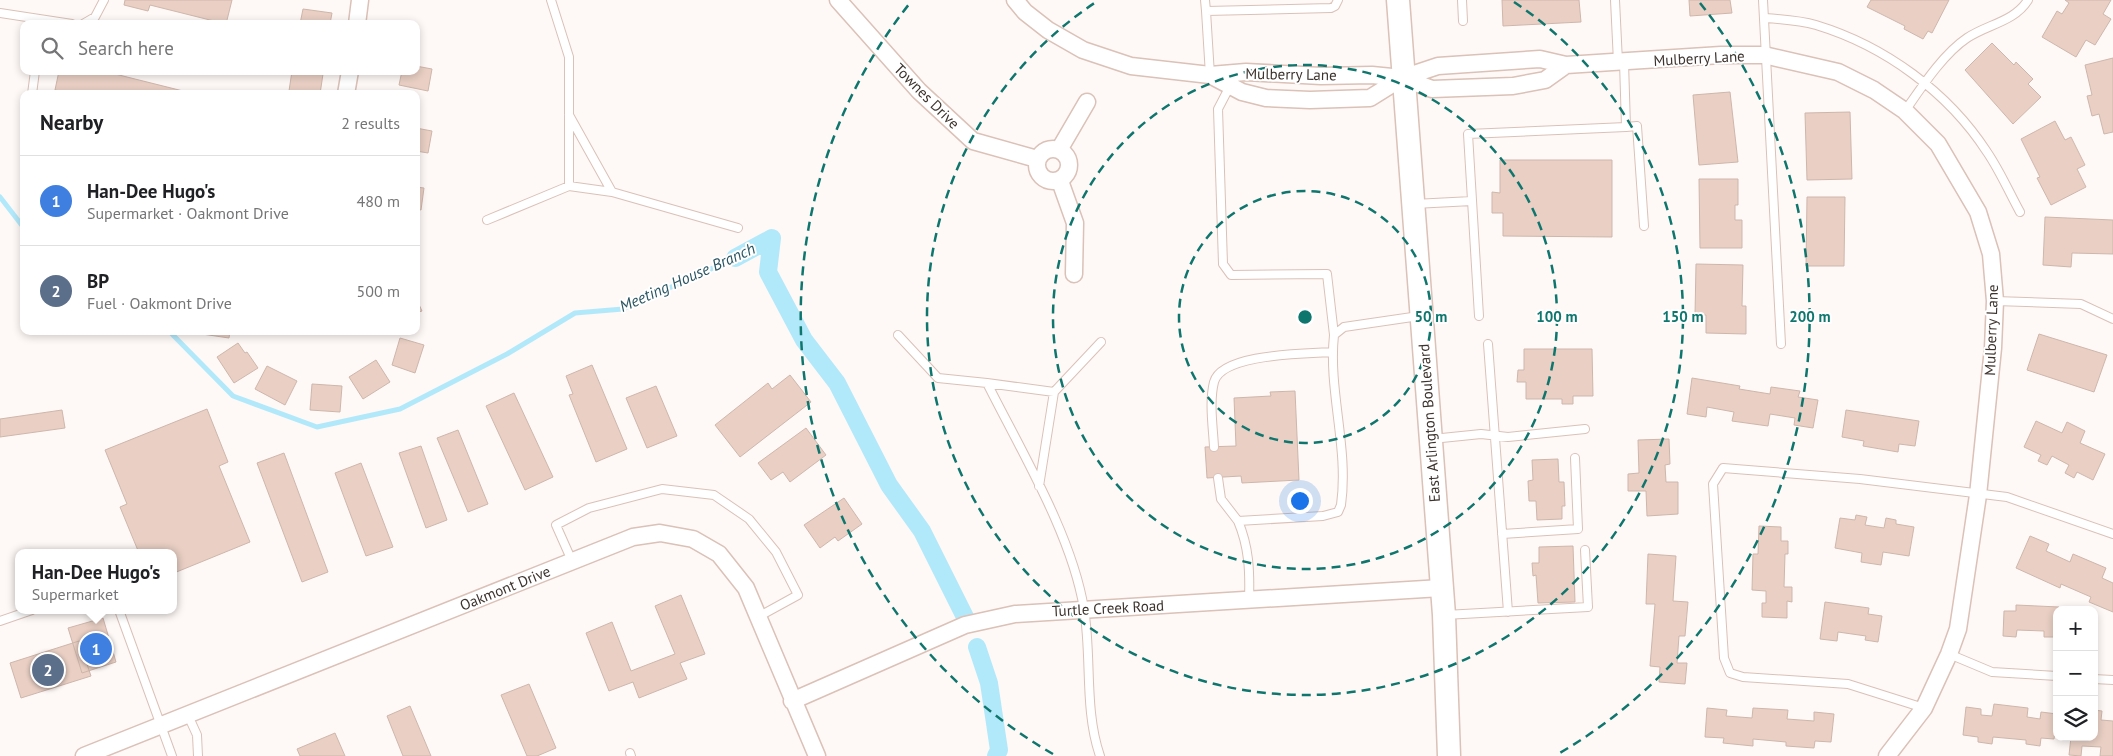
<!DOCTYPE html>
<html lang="en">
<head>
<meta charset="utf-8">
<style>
	body { margin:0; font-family:"PT Sans",sans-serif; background:#f6f6f6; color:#202124 }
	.controls { position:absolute; right:15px; bottom:15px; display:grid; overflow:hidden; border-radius:10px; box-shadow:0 2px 8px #0003 }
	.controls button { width:45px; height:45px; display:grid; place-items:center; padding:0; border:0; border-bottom:1px solid #e0e0e0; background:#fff; color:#202124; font:25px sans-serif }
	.you { position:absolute; left:1299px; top:500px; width:18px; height:18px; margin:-12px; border:4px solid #fff; border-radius:50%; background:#1a73e8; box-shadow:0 0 0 8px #1a73e833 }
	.badge { display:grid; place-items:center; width:32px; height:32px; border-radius:50%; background:#0b8043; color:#fff; font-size:16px; font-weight:700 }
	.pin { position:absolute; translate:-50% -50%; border:2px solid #fff; box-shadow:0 1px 5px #0006 }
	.popup { position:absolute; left:15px; top:549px; width:162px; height:65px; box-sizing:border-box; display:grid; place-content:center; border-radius:10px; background:#fff; filter:drop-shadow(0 1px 4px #0005); font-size:16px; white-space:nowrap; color:#757577 }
	.popup b { font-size:19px; color:#202124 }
	.popup::after { content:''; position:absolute; left:50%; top:100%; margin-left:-10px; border:10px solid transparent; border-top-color:#fff }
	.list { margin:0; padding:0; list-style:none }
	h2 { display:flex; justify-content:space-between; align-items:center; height:65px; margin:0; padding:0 20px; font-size:21px }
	h2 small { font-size:16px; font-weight:400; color:#757577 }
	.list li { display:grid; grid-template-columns:32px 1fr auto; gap:15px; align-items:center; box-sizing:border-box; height:90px; padding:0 20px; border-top:1px solid #e0e0e0 }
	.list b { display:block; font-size:19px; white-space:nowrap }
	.list p { margin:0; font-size:16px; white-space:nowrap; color:#757577 }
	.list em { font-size:16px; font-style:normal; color:#757577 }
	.icon { flex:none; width:28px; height:28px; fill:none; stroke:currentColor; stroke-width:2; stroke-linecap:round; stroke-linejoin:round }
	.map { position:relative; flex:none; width:2113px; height:756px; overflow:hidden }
	.search { position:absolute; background:#fff; box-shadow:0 2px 8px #0003; left:20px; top:20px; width:400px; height:55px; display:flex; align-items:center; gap:12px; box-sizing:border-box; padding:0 18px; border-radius:10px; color:#757577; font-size:19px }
	.panel { position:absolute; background:#fff; box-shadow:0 2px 8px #0003; left:20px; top:90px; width:400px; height:245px; border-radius:10px }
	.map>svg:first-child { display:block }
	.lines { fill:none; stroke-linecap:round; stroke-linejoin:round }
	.stream { stroke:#b2e9fa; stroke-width:5 }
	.canal { stroke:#b2e9fa; stroke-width:18 }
	.building { fill:#e9cfc4; stroke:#cfb6ab }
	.service-casing { stroke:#dbc1b7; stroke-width:10 }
	.minor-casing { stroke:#dbc1b7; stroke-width:19 }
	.secondary-casing { stroke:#dbc1b7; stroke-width:25 }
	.service { stroke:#fff; stroke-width:8 }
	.minor { stroke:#fff; stroke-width:16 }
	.secondary { stroke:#fff; stroke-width:22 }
	.ring { fill:none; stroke:#0f766e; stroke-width:2.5; stroke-dasharray:9 6 }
	.labels { text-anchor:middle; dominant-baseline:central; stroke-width:4; stroke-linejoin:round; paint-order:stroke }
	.street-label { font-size:15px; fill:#3d332e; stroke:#fff }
	.water-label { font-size:16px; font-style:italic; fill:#295461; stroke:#fff }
	.centre { fill:#0f766e; stroke:#fff; stroke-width:2.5 }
	.ring-label { font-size:15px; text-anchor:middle; font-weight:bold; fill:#0f766e; stroke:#fff; stroke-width:4; stroke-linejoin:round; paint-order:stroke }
</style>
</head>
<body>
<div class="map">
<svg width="2113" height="756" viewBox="0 0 2113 756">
	<rect width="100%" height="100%" fill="#fef9f6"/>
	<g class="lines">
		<path class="stream" d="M0,197L24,228
			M169,331L233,396L317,427L400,409L507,354L575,313L623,309L735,258"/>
		<path class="canal" d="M735,258L772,238L768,272L804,340L837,383L889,485L922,531L965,617
			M977,647L989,683L999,750L996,756"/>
	</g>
	<path class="building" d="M125,0H232L226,24L150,5L148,11L124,5Z
		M1502,0H1579L1581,22L1503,26Z
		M1689,0H1730L1732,13L1690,16Z
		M1871,0H1949L1932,33L1928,31L1923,39L1904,29L1905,26L1867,7Z
		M2111,0L2103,14L2111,19L2095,45L2086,40L2076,57L2042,37L2057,11L2062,14L2069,3L2065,0Z
		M303,9L332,13L330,24H300Z
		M1992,43L2014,65L2016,62L2033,79L2028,84L2041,97L2013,124L1965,70Z
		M2113,58V132L2104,134L2099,114L2092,116L2087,96L2092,95L2085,65Z
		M416,66L432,69L428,91L399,85L402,71H416Z
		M59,71H103L195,94H71L55,90Z
		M292,71L323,74L320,94L289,91Z
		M1730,92L1738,162L1699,165L1693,95Z
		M1850,112L1852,179L1807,180L1805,113Z
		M2055,121L2065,140L2071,137L2085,165L2077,169L2086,187L2051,205L2037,178L2040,177L2021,139Z
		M416,128L432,131L428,153L416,151Z
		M1500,160H1612V237L1503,236V213H1492V192L1500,193Z
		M1699,179H1738V205H1735V220H1742V248H1700Z
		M416,187L424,188L421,210L416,209Z
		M1807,197H1845L1844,266H1806Z
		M2045,217L2113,220V254L2072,253L2071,267L2043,265Z
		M1696,264L1743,265L1742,306H1746V334L1706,333V315H1695Z
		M416,298L422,311L416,313Z
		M202,331H230L229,338L202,334Z
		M2039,334L2107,355L2094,392L2027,370Z
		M400,338L424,345L415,373L392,365Z
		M238,343L245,353L247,352L258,368L234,383L217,357Z
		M1524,349H1592L1593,396H1573V404H1562V399H1526V382H1517L1518,370H1524Z
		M376,360L390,382L363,399L349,377Z
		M592,365L627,449L596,462L569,395L573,394L566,376Z
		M267,366L297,381L285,405L255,389Z
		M790,375L811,402L740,457L715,425L768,383L772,389Z
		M1692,378L1740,386L1739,389L1770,394L1771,387L1800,391L1798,397L1818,400L1813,428L1794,425L1795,418L1770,414L1768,426L1732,421L1734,412L1707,407L1706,417L1687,414Z
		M312,384L342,386L340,412L310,410Z
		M656,386L677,436L647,448L626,398Z
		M1295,391L1299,480L1242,483L1241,476L1207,478L1205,447L1236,446L1234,398L1271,396L1270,392Z
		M514,393L553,477L525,490L486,406Z
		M207,409L228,462L219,466L250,542L174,573V553H139L120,507L127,504L105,450Z
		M62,410L65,428L0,437V419Z
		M1846,410L1919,421L1915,446L1899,444L1898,452L1863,446L1864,441L1842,437Z
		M2036,421L2062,433L2067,422L2085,431L2080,443L2105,454L2093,480L2077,472L2074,478L2065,473L2069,465L2052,456L2047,465L2038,461L2041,455L2024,447Z
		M806,428L826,455L790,482L783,472L771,480L758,463Z
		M458,430L488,504L468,512L437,438Z
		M1669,439L1670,464L1665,465L1666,482H1678V514L1647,516L1646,491H1628V474L1639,473L1638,440Z
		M421,446L447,520L426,528L399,453Z
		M284,453L328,572L302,582L257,463Z
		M1558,459L1559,482H1564L1565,506H1562V519L1537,520L1536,501H1529L1528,481L1533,480L1532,460Z
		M361,463L393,547L366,556L335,473Z
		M844,498L862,524L838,541L835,537L820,548L804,525Z
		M1856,515L1867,517L1865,525L1884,528L1886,518L1896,520V524L1914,527L1909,556L1883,552L1881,565L1861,562L1862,553L1835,548L1840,518L1855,520Z
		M1759,526L1781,527V541H1788V554H1785L1784,587H1792V602L1787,601V618L1762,617V603H1766V591L1752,590L1753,554H1758Z
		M2030,536L2049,544L2046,551L2070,562L2073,554L2106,568L2102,578L2113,583V612L2089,602L2091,597L2061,584L2060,588L2016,568Z
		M1573,546L1575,602L1538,603L1536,575L1533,576L1532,563H1539V547Z
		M1648,554L1676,556L1673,601L1688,602L1685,636H1679L1677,663H1687L1685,684L1659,682L1660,667L1650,666L1655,604H1646Z
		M681,595L705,654L680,663L687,679L639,698L633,682L609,691L586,633L612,622L631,671L675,654L655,606Z
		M1825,602L1869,608L1868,614L1882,616L1878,642L1865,640L1866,636L1838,632L1837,641L1820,639Z
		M2016,605L2059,607V610H2057V637H2044V631L2017,630L2016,637L2003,636L2004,611H2016Z
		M103,618L116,662L82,673L68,628Z
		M79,641L91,676L21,698L10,663Z
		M529,684L556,748L537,756H527L501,695Z
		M1994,704L2028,708L2027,717L2040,719L2041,712L2057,714L2054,739L2041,738L2040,746L2026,744V740L1993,737L1992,744L1978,742V737L1963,735L1966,707L1981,709V715L1992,716Z
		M410,706L431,756H403L387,716Z
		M1707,708L1727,710L1726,716L1752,718L1753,708L1788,710L1787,719L1814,721V712L1834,714L1831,742L1815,741L1814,748L1786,746V742L1753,739V746L1723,743L1724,738L1705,737Z
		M2094,710L2102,711L2101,720L2113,721V756H2100L2101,747L2082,746L2081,756L2069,755L2071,737H2094Z
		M335,733L345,756H300L297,749Z"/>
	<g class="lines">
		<defs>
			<path id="service" d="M551,0L569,57V186L612,192L569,115
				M1205,0L1206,11
				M1462,0L1463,21
				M1615,0L1618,62
				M1763,0L1781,344
				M0,13L72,24
				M1764,18C1781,19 1799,20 1816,25C1885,46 1948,92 1987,152C2000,171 2009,192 2020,212
				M83,24L95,17L104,0
				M1210,75L1206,11L1331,8L1335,6L1338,0
				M1230,86L1218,109L1223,264L1231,275L1327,274L1334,335
				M32,94L35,71
				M1905,111C1921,88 1943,54 1967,38C1988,24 2014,22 2028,0
				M1626,127L1637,126L1644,226
				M612,192L738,228
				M1414,204L1472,201
				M487,220L569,186
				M1995,301L2081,304L2113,319
				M1479,316L1468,134L1626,127L1624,62
				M898,335L938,378L987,383
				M1488,344L1508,612
				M1054,392L1101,342
				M1432,439L1481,434L1508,437L1585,429
				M1214,447C1213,427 1209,402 1214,382C1222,353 1307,354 1332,352
				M1218,478L1221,499L1238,521
				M1039,486L1054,392L987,383C1021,451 1072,535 1084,609C1092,657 1084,710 1100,756
				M1502,534L1578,529L1575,458
				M572,561L556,525L589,508L662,489L714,495L749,519L776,552L798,595L758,617
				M1249,600C1250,571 1249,547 1238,521L1323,516L1338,512L1341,505C1349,448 1328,391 1334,335L1344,327L1419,316
				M119,610L172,756
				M1445,615L1588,607L1585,550
				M0,621L32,610
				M1949,654L1992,672L2057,676
				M2094,679L2113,680
				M1924,708L1848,684L1743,677L1730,673L1724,658L1713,484L1723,468L1860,479L2007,497L2113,534
				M187,713L197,735L198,756
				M630,753L631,756"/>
			<path id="minor" d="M838,0L919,91L973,141L1037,159
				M1015,0L1025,12L1048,30L1083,50L1131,66L1210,75L1246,72L1321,76L1372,75L1402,78L1432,89L1513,86L1545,80L1566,65
				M357,24L360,0
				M1210,75L1242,92L1266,98L1310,100L1370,98L1402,78L1438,66L1540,59L1566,65L1721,55H1764L1838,72L1874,90L1905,111L1938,144L1978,212L1991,254L1995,301L1993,348L1978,495L1958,629L1949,654L1924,708L1887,756
				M346,94L350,71
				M1037 165a16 16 0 1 1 32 0a16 16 0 1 1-32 0Z
				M1059,150L1087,102
				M1060,181L1075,223L1074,274
				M792,701L965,625L1015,614L1441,588
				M84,756L633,537L660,533L693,539L719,554L746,588L817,756"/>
			<path id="secondary" d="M1398,0L1444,615L1449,756"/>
		</defs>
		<use href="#service" class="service-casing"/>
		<use href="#minor" class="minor-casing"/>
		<use href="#secondary" class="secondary-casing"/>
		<use href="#service" class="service"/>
		<use href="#minor" class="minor"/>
		<use href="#secondary" class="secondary"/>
	</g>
	<g class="ring">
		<circle cx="1305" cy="317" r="126"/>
		<circle cx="1305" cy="317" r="252"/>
		<path d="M1514 2A378 378 0 1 1 1096 2"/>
		<path d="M1053 754A505 505 0 0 1 910 3M1700 3A505 505 0 0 1 1558 754"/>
	</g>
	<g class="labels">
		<g class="street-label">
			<text transform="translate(1699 58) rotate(-3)">Mulberry Lane</text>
			<text transform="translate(1291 74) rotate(1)">Mulberry Lane</text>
			<text transform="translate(927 96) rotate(45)">Townes Drive</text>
			<text transform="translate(1991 330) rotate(-88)">Mulberry Lane</text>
			<text transform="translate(1429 423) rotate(-94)">East Arlington Boulevard</text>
			<text transform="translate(505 588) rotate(-22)">Oakmont Drive</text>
			<text transform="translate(1108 608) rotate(-3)">Turtle Creek Road</text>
		</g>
		<g class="water-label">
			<text transform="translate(687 277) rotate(-24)">Meeting House Branch</text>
		</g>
	</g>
	<circle cx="1305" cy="317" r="8" class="centre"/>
	<g class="ring-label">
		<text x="1431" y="322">50 m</text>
		<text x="1557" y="322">100 m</text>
		<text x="1683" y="322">150 m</text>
		<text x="1810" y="322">200 m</text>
	</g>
</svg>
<div class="controls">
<button>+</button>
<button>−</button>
<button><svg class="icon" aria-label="layers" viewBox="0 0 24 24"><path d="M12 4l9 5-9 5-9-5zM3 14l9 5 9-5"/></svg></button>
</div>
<div class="you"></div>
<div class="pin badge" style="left:96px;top:649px;background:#3f7fe0">1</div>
<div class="popup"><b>Han-Dee Hugo's</b>Supermarket</div>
<div class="pin badge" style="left:48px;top:670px;background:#5c6f8a">2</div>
<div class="search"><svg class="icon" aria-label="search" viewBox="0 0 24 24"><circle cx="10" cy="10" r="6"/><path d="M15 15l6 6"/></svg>Search here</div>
<section class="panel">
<h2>Nearby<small>2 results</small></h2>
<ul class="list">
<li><span class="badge" style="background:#3f7fe0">1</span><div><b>Han-Dee Hugo's</b><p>Supermarket · Oakmont Drive</p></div><em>480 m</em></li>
<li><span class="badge" style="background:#5c6f8a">2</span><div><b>BP</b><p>Fuel · Oakmont Drive</p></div><em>500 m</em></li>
</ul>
</section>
</div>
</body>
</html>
